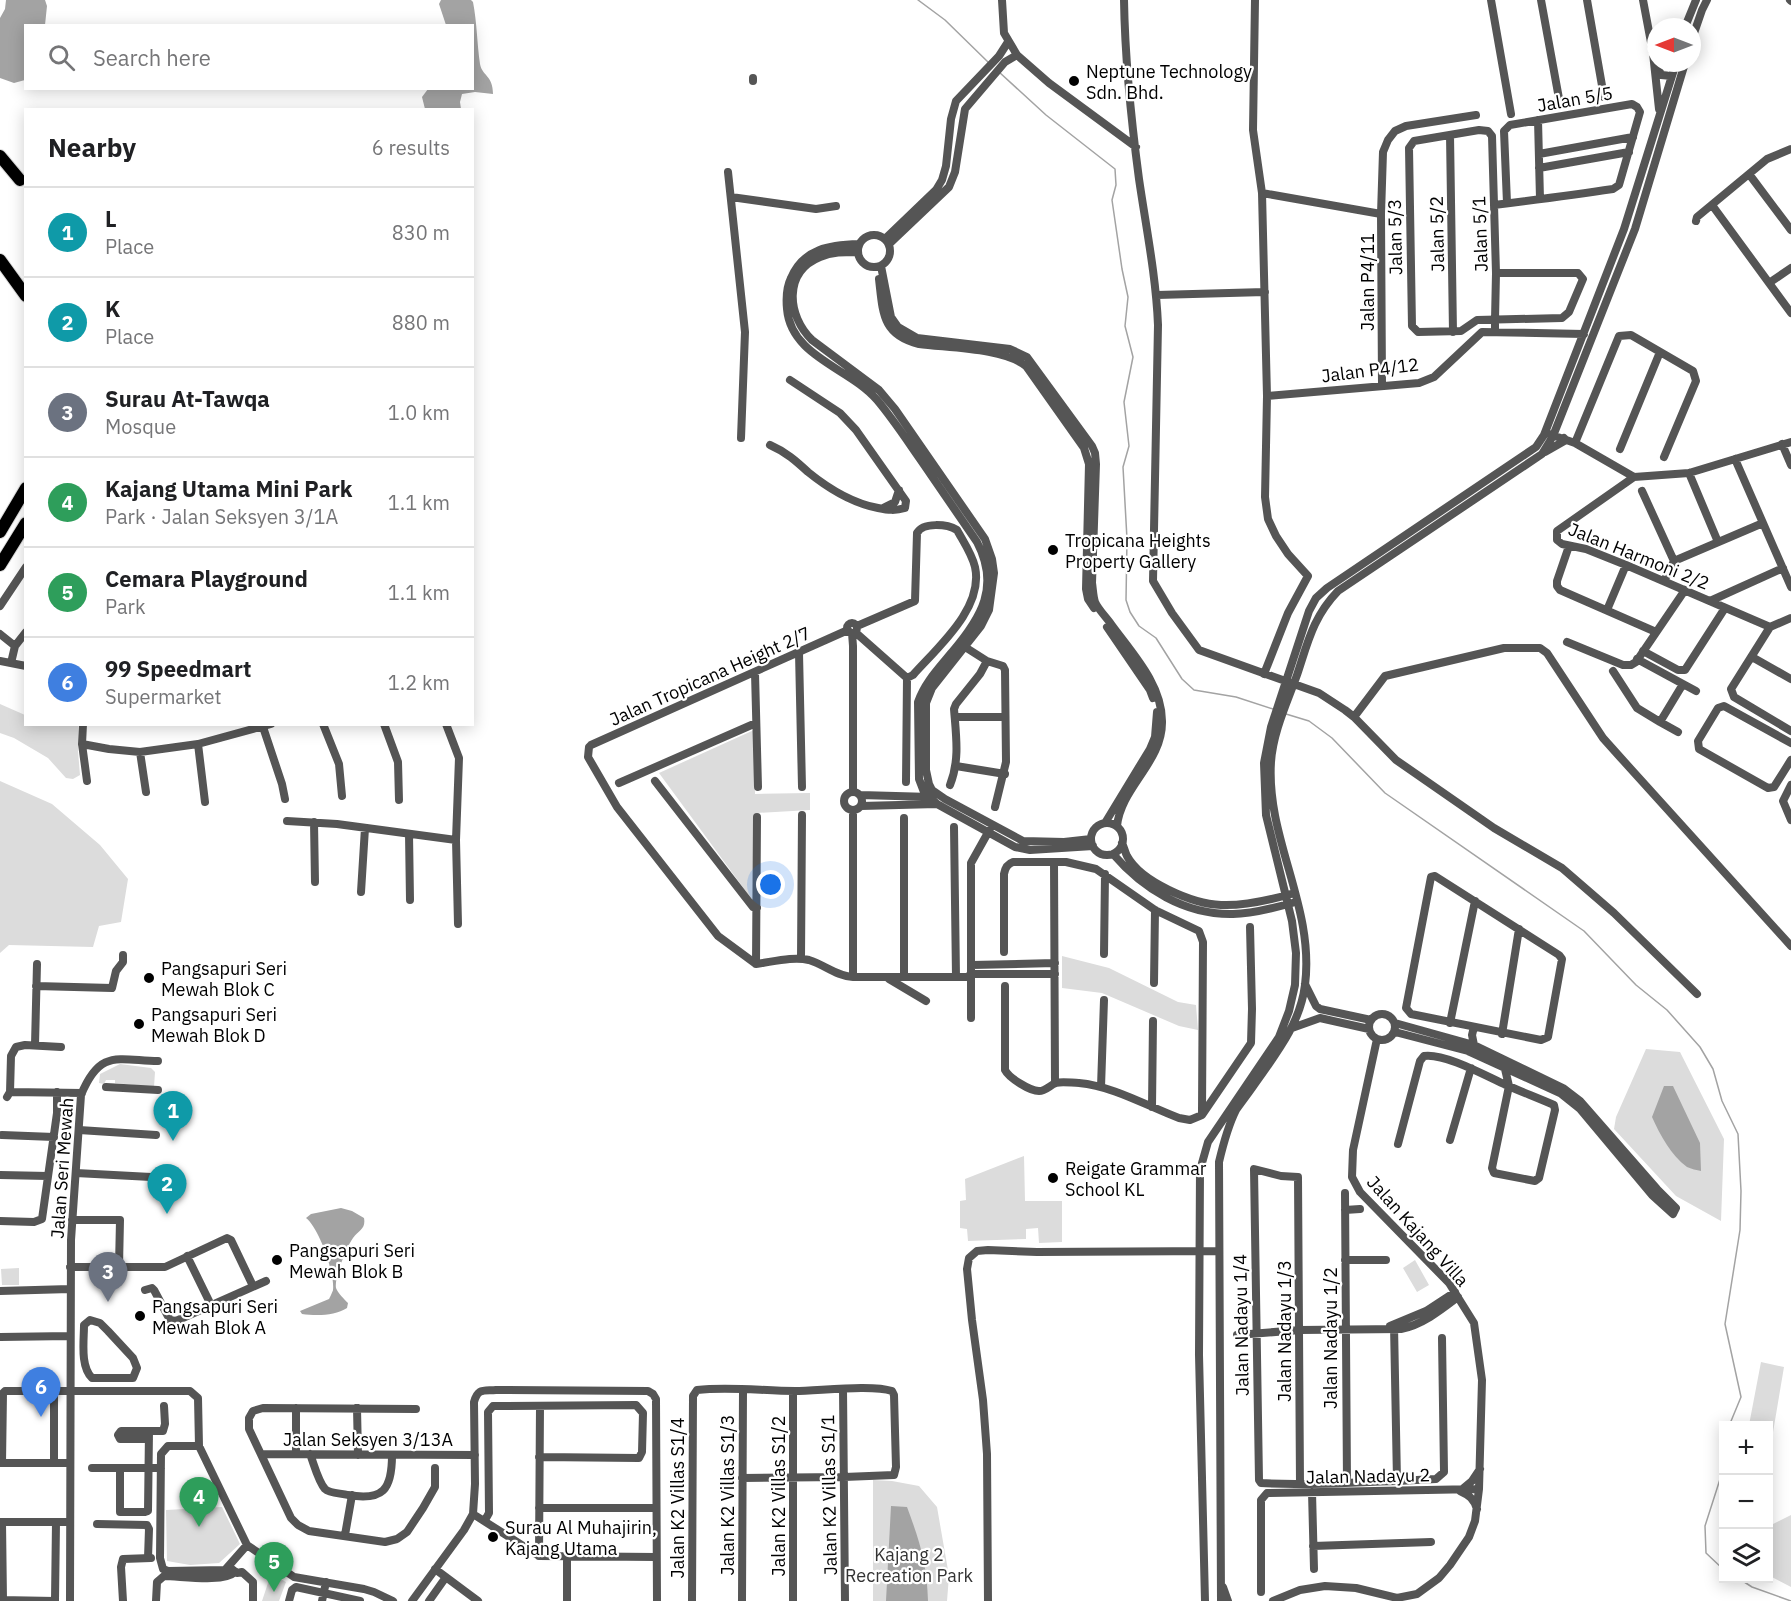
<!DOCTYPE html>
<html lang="en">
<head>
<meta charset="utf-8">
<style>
	body { margin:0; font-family:"IBM Plex Sans",sans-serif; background:#f6f6f6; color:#202124 }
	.controls { position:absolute; right:18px; bottom:18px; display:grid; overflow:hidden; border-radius:0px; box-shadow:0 3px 15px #0003 }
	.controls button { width:54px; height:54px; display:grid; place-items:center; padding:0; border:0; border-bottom:2px solid #e0e0e0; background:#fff; color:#202124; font:30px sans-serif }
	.compass { position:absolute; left:1647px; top:18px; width:54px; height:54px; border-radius:50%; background:#fff; box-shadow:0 3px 15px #0003; rotate:270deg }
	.you { position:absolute; left:771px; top:885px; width:21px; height:21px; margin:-15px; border:4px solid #fff; border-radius:50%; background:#1a73e8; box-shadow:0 0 0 9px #1a73e833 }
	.badge { display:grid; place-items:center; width:39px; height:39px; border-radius:50%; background:#2563eb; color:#fff; font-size:20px; font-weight:700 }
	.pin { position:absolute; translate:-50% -50px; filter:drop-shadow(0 2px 3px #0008) }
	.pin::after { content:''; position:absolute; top:32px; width:21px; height:18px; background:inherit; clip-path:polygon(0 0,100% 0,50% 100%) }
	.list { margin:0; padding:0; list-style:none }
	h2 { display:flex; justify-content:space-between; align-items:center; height:78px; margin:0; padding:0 24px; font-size:26px }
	h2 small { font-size:20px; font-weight:400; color:#757577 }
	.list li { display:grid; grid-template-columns:39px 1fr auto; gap:18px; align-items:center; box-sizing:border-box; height:90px; padding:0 24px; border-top:2px solid #e0e0e0 }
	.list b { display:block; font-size:22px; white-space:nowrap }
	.list p { margin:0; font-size:20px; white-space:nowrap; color:#757577 }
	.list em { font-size:20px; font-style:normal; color:#757577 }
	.icon { flex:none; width:33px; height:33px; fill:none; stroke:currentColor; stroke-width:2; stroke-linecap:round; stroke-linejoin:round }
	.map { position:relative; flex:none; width:1791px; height:1601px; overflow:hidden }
	.search { position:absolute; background:#fff; box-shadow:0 3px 15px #0003; left:24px; top:24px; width:450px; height:66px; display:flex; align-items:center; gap:15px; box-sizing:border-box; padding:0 21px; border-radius:0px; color:#757577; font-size:22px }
	.panel { position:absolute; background:#fff; box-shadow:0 3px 15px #0003; left:24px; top:108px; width:450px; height:618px; border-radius:0px }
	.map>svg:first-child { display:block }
	.green { fill:#dcdcdc }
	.water { fill:#a3a3a3 }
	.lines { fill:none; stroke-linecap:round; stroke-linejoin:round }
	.stream { stroke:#a3a3a3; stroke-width:1.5 }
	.highway-casing { stroke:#dbdbdb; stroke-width:14 }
	.minor { stroke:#555; stroke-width:8 }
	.highway { stroke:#000; stroke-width:12 }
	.poi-dot { fill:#000; stroke:#fff; stroke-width:2 }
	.labels { text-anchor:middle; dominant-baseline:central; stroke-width:4.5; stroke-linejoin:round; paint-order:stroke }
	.poi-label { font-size:18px; fill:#000; stroke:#fff; text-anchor:start }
	.street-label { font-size:18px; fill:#000; stroke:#fff }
	.park-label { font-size:18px; fill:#333; stroke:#fff }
</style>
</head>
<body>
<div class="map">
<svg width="1791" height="1601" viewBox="0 0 1791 1601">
	<rect width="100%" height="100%" fill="#fff"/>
	<path class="green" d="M0,704L25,715L26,724L78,725V751L80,775L73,779L66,778L48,758L14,738L0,733Z
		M754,730L755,794L810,793V810L756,813V900L753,901L659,773Z
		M0,781L52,804L100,845L128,879L121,922L99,926L93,947L9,945L0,953Z
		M1062,956L1109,968L1178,1002L1196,1005L1198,1030L1179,1026L1102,993L1062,988Z
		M1646,1049L1680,1052L1724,1139L1721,1221L1676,1196L1614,1129L1616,1117Z
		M120,1064L151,1068L155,1072L154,1087L115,1083V1080H106L104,1084L99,1083L100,1074Z
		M1024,1156L1025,1201H1062V1242L1039,1243L1038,1228L1026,1229V1239L968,1241L967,1229L960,1228V1201L966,1200L965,1179Z
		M1415,1260L1429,1285L1417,1292L1403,1268Z
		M19,1268V1285H2L1,1269Z
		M1761,1362L1784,1367L1769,1456L1768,1426L1749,1425Z
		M873,1480L892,1481L919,1486L937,1507L949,1576L947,1601H873Z
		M222,1507L240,1544L219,1563L190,1565L167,1561L166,1510Z
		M1791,1515V1587L1768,1575L1769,1526Z
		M271,1574L286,1582L279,1601H262Z"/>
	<path class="water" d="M6,0H45L47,6L45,25L26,26L25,80L14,83L0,78V18L5,9Z
		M441,0H471L473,2C477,23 477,43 480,64C482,76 493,75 493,94L475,92L462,94L460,102L461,109H425L422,97L428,89L472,88V26L446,25L439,4Z
		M1664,1086H1673L1700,1143L1701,1171C1697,1170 1691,1169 1687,1167C1671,1155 1660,1135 1652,1117Z
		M341,1208L352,1211L364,1218C366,1229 359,1230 353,1238C347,1246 334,1278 336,1288C338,1293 344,1299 348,1303L347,1308C335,1316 316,1316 302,1314L300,1311L329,1299C329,1299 333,1291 333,1290C335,1273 319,1228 306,1218L311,1214Z
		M891,1506L907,1507C920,1542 927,1564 928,1601H886Z"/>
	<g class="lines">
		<path class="stream" d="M918,0L945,20L989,63
			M999,72L1046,115L1115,169L1116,185L1112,200L1122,269L1128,297L1125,326L1133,357L1124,402L1129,446L1123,467L1127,539L1126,600L1130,612L1139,626L1156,638L1182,679L1194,690L1236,697L1273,709
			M1286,714L1309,721L1332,738L1385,793L1584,931L1636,985L1667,1010L1700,1047L1713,1069L1722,1101L1738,1134L1741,1191L1740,1230L1725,1324L1741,1397L1729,1426
			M1724,1439L1722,1473L1705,1526L1706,1553L1724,1570
			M1738,1578L1752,1587L1791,1601"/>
		<defs>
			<path id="highway" d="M0,156L20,180
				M0,260L26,296
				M0,532L26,488
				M0,565L26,523"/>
		</defs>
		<use href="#highway" class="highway-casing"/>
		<path class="minor" d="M1002,0L1004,33L1017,55L1049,83L1136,147
			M1124,0C1125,60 1131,119 1139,179C1146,227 1156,276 1158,325L1153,581L1172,613L1199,650L1319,693L1345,710L1354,717L1396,760L1494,828L1562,868L1614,913L1697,994
			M1255,0L1253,130L1262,193L1267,396L1265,497L1268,519L1276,536L1288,554L1308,576L1288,613L1264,674
			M1491,0L1511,114
			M1541,0L1560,104
			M1587,0L1604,97
			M1643,0L1653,53
			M1790,0L1791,1
			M1685,27L1696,0
			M1692,39L1702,10L1707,0
			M753,81V78
			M1659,109L1653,53L1661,75L1672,76
			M1538,120L1540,199
			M1450,135L1453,332
			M1539,154L1633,137
			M1539,168L1629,152
			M728,172L745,332L741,438
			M1749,174L1791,230
			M1262,193L1381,214
			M731,197L816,209L836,206
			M1494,205C1534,200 1573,195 1613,189L1619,185L1640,112L1637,107L1632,104L1510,125L1504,131L1507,203
			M1712,205L1791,313
			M1696,221L1697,217L1767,159L1791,149
			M858 251a16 16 0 1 1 32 0a16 16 0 1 1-32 0Z
			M885,239L936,190L942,180L946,166L951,119L956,101L999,56L1008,42
			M859,244C830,245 804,248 791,278C786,288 786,298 787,309C791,357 850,368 877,400C893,419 906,439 920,459C939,487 958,514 977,542C1000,586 982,617 952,652C939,668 925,682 918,702L919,779L924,792L937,804L1015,847L1030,850L1093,846
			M889,244L949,187L955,172L965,109L1005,62L1017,55
			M857,252C844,252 832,252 820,257C783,272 787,316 812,340L879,390L895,409L985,539L992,559L994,573L989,610L981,626L932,688L926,703V770L929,784L932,790L945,799L1023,841L1064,842L1091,839
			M881,266L891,317L898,327L917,338L1010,349L1027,357L1092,446L1095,453L1096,464L1092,583C1093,589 1093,596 1095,602C1098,609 1106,617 1111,624C1132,653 1162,684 1162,721C1163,762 1121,787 1117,826
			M879,279C883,313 882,335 919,344C949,348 1003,348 1026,366L1084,448L1089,464L1086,589L1088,599L1094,608
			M1769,283L1791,268
			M1157,295L1265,292
			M1495,332V320L1496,273L1492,136L1488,131L1479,130L1414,141L1409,148L1412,326L1418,332L1461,331L1477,320L1562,318L1569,312L1583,279L1578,273H1496
			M1382,386L1381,214L1383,152L1388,140L1395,131L1406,126L1476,115
			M1267,396L1419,383L1434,377L1482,332L1584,334
			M1549,434L1575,443L1634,477L1689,473L1791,442
			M1575,443L1619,336L1631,335L1693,371L1696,381L1664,457
			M1782,444L1791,465
			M770,445C786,452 796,461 808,472C829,489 851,503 878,508C888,510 895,511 905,508L906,501L856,430L840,413L790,380
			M1620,449L1660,352
			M1545,452L1566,440L1564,438
			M1735,459L1791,587
			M1689,473L1718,542
			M1634,477L1557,531V540L1562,544L1586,549L1626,565L1770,627
			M1642,491L1674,561
			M883,508L895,502L899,490
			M1569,546L1557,581V586L1560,590L1656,632
			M1664,581L1674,561L1763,523
			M1710,601L1783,568
			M0,606L26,567
			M1607,610L1626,565
			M847 628a5 5 0 1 1 10 0a5 5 0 1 1-10 0Z
			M1107,627L1150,690L1153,698
			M1770,627L1731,689L1734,697L1791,731
			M1770,627L1791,618
			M848,630L591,745L589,747L588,757L617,807L718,936L756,964C772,962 793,956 809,960C825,965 836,976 853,977H967L972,974H1055
			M855,632L907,678L913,675C938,647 984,608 975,567C972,554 963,541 957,530C947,524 923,522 917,533L915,601L857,626
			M852,633L853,646V792
			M0,634L15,646
			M1567,642L1623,665H1631L1636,662L1685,590
			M965,647L987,661L1003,666L1005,670L1006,762L995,807
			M1643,651L1678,670H1685L1725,608
			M799,653L802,787
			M1752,657L1791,679
			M0,661L26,666
			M11,663L15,646L26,632
			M1613,671L1637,708L1660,722L1683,684L1637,659
			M755,673L758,787
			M1683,684L1696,691
			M955,717H1005
			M1354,717L1385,676L1504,648H1540L1547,653L1603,738L1620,757L1791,946
			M1660,722L1678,732
			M83,724L82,744L87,781
			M323,724L339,764L342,796
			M384,724L398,762L399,800
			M446,724L459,758L456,840L458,924
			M263,727L282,784L285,799
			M1791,743L1724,706L1718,708L1698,741L1699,749L1768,788L1774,787L1791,760
			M82,744L109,749L140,752L198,744L271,724
			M198,744L205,802
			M140,752L146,792
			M956,766L1005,774
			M655,781L753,907L757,908
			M906,782L907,678
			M619,783L756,723
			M950,785C960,760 956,735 954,709L956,704L980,674L987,661
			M1791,785L1783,801L1791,820
			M844 801a9 9 0 1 1 18 0a9 9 0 1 1-18 0Z
			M860,795L931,797
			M861,806L937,804
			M853,811V977
			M287,821L337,824L456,840
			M314,822L315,882
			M1091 839a16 16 0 1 1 32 0a16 16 0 1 1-32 0Z
			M1105,823L1150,749L1155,737L1157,712
			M954,827L956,977
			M409,834L410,900
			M1122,843C1124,847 1125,852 1127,856C1141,882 1193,904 1221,905C1243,906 1270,900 1291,894
			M1113,854C1143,889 1185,915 1233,914C1251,914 1274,908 1292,903
			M1054,862L1055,1083
			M1435,876L1559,955L1562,959L1548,1037L1541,1040L1411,1014L1406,1008L1431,877Z
			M361,892L365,828
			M1004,952V874C1005,868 1007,864 1013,862H1066L1096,869L1155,910L1199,931L1203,942L1202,1114
			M1104,954L1105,874
			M801,959L802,815
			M756,964L757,817
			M972,965L1055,963
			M904,977V818
			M889,979L926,1001
			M1154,983L1155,910
			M1305,984L1316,1006L1320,1009L1371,1020
			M36,986L112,988L116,971L123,962V955
			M1005,986V1070C1009,1078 1030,1091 1039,1091C1046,1091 1050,1085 1056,1083C1062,1081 1072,1083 1079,1083C1113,1086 1147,1106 1179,1118L1190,1120L1202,1115L1251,1043L1252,1009L1250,927
			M1369 1027a13 13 0 1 1 26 0a13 13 0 1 1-26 0Z
			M971,1018V863L990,829
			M1395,1023L1474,1045L1563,1088L1580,1101L1657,1189L1676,1208L1673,1214
			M1450,1023L1475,901
			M1292,1028L1320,1018L1369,1029
			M1395,1032L1468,1051L1560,1093L1580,1109L1652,1195L1673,1214
			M1502,1034L1519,929
			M35,1045L37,964
			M1474,1045L1472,1035L1474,1027
			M106,1087L158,1090
			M1101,1087L1104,1000
			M10,1092L11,1056L16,1047L25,1045L61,1047
			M7,1097L10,1092L82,1093
			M1152,1107L1153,1021
			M79,1130L156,1135
			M2,1135L54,1137
			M1450,1140L1471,1068
			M1398,1144L1420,1061L1424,1056C1445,1053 1486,1076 1506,1085C1522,1092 1538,1098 1554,1105L1555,1110L1539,1178L1535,1181L1494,1173L1492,1168L1509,1086L1505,1069
			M76,1173L151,1177
			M0,1175L48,1176
			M1345,1193L1347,1483
			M1345,1210L1360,1209
			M72,1220H120L119,1266
			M0,1221L34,1222L42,1219L57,1113V1092
			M187,1256L211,1305
			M1345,1260H1386
			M70,1267H165L227,1238L231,1240L253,1286
			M145,1290L152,1288L154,1290L170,1320L176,1321L266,1281
			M0,1291L70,1289
			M90,1320L100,1323L108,1331L133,1358L137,1368L133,1378H92C80,1366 84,1341 84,1325Z
			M1394,1325L1397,1481L1436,1479L1444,1472L1442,1338
			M1390,1326L1426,1311L1455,1292
			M1237,1335L1300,1330L1401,1329C1422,1325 1441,1310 1458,1297
			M0,1337L70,1336
			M843,1389L845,1601
			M793,1391V1601
			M357,1408L358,1455
			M416,1409L263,1408L253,1411L249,1418V1429L291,1518L298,1525L309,1531L385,1542L397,1539L407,1532L423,1508L435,1487V1468
			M149,1439H120L118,1435L121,1431H149
			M199,1446H168L161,1454L160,1558L163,1569L168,1571L225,1570L247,1545
			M261,1454L475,1455
			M296,1454V1408
			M310,1454C314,1464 318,1481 325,1489C330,1494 341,1493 348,1495C383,1501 392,1490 392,1455
			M0,1463H70
			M2,1463L3,1393L5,1391H190L198,1398L199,1446L247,1545L294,1577L364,1589L374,1592L393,1601
			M54,1463V1391
			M92,1468H161
			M120,1468V1512H145L148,1511L149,1431H163L165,1424L164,1406
			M1300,1484L1298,1177L1281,1176L1254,1169L1259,1480L1261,1483C1306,1486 1352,1482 1397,1481
			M1312,1492L1314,1569
			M539,1508H656
			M1477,1509C1474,1499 1469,1495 1460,1491L1472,1481L1480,1469
			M473,1514L539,1556L656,1557
			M485,1520L489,1513L488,1412L493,1406L636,1405L643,1413L642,1452L639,1458L539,1457
			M0,1522H70
			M2,1522L3,1600
			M97,1524L147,1525L149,1529L148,1558
			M345,1535L352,1495
			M1313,1546L1431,1542
			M539,1556L540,1406
			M567,1557V1601
			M232,1569L237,1573L242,1572L253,1582V1601
			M435,1569L478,1601
			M1223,1587L1228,1601
			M1261,1592V1500L1267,1493L1479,1489
			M0,1600L55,1601
			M55,1601L56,1522
			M70,1601L71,1240L81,1095C100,1049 117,1060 158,1061
			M123,1601L121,1567L123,1559L151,1558
			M156,1601L157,1582L164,1576C181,1576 223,1583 235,1572
			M289,1601L292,1590L296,1587L360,1601
			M322,1601L326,1582
			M412,1601L464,1530L473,1514L475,1484L474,1402C478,1388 483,1391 496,1390L648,1391L653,1394L656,1399L657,1601
			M429,1601L446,1577
			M692,1601L693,1396L697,1390C729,1386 763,1391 795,1391C818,1391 872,1384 892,1391L894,1395L896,1467L894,1475L844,1477L742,1478
			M742,1601L743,1390
			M988,1601L987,1454L983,1400L972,1320L967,1269L969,1258L977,1251L988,1250L1037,1252L1219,1251
			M1205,1601L1199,1355L1200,1170L1208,1142L1279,1037L1289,1011L1295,985L1296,953L1292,921L1266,815L1264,763L1271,727L1309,611L1316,598L1327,588L1536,447L1544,435L1624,229L1676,63
			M1221,1601L1219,1162C1223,1145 1228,1126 1236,1110C1241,1103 1247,1095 1252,1088C1275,1055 1300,1025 1305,985C1315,907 1266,839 1271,762C1273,732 1287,703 1297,675C1308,642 1313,617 1338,591L1542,454L1553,436L1635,229L1685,63
			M1273,1601L1300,1590L1325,1586L1356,1588L1397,1598L1417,1594L1439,1578L1450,1565L1469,1537L1475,1521L1479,1489L1482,1380L1474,1323L1449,1283L1360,1192L1352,1177L1353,1150L1377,1039"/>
		<use href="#highway" class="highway"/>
	</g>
	<g class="poi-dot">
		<circle cx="1074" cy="81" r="6"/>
		<circle cx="1053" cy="550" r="6"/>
		<circle cx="149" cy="978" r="6"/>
		<circle cx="139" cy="1024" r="6"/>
		<circle cx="1053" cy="1178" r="6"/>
		<circle cx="277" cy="1260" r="6"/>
		<circle cx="140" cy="1316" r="6"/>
		<circle cx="493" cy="1537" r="6"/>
	</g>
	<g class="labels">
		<g class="poi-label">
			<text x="1086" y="71">Neptune Technology<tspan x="1086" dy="21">Sdn. Bhd.</tspan></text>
			<text x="1065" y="540">Tropicana Heights<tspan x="1065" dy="21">Property Gallery</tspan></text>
			<text x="161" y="968">Pangsapuri Seri<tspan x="161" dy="21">Mewah Blok C</tspan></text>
			<text x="151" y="1014">Pangsapuri Seri<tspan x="151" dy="21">Mewah Blok D</tspan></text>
			<text x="1065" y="1168">Reigate Grammar<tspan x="1065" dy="21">School KL</tspan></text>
			<text x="289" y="1250">Pangsapuri Seri<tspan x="289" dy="21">Mewah Blok B</tspan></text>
			<text x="152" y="1306">Pangsapuri Seri<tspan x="152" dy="21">Mewah Blok A</tspan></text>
			<text x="505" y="1527">Surau Al Muhajirin,<tspan x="505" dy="21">Kajang Utama</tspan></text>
		</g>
		<g class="street-label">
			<text transform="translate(1575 99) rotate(-10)">Jalan 5/5</text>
			<text transform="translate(1437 234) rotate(-91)">Jalan 5/2</text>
			<text transform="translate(1480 234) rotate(-92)">Jalan 5/1</text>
			<text transform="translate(1395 237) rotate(-91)">Jalan 5/3</text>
			<text transform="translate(1367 282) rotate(-90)">Jalan P4/11</text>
			<text transform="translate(1370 370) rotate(-7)">Jalan P4/12</text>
			<text transform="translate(1639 556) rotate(22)">Jalan Harmoni 2/2</text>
			<text transform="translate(710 676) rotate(-24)">Jalan Tropicana Height 2/7</text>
			<text transform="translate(62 1168) rotate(-86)">Jalan Seri Mewah</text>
			<text transform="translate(1418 1231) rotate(48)">Jalan Kajang Villa</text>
			<text transform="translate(1241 1325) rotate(-91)">Jalan Nadayu 1/4</text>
			<text transform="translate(1284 1331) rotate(-90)">Jalan Nadayu 1/3</text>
			<text transform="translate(1330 1338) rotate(-90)">Jalan Nadayu 1/2</text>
			<text x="368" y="1439">Jalan Seksyen 3/13A</text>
			<text transform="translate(1368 1476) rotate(-1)">Jalan Nadayu 2</text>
			<text transform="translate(727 1495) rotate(-90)">Jalan K2 Villas S1/3</text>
			<text transform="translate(829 1495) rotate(-91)">Jalan K2 Villas S1/1</text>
			<text transform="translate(778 1496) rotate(-90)">Jalan K2 Villas S1/2</text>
			<text transform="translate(677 1498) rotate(-90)">Jalan K2 Villas S1/4</text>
		</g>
		<g class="park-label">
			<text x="909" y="1554">Kajang 2<tspan x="909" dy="21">Recreation Park</tspan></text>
		</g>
	</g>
</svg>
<div class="controls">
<button>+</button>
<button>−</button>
<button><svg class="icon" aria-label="layers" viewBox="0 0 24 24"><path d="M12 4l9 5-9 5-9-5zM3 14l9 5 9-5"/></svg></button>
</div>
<svg class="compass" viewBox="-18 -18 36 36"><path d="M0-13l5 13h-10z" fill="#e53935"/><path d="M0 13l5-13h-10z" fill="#757577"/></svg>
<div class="you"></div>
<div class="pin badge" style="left:173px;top:1141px;background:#0f9aa8">1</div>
<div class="pin badge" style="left:167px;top:1214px;background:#0f9aa8">2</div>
<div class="pin badge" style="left:108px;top:1302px;background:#6b7280">3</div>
<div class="pin badge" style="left:199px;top:1527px;background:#2e9e5b">4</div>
<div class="pin badge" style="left:274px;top:1592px;background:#2e9e5b">5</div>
<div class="pin badge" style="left:41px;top:1417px;background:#3f7fe0">6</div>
<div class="search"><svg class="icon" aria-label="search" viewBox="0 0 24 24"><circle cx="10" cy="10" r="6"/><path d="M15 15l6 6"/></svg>Search here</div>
<section class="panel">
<h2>Nearby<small>6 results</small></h2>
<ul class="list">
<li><span class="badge" style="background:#0f9aa8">1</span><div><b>L</b><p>Place</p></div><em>830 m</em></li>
<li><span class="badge" style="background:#0f9aa8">2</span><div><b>K</b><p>Place</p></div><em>880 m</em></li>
<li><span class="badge" style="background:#6b7280">3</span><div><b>Surau At-Tawqa</b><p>Mosque</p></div><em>1.0 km</em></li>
<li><span class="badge" style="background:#2e9e5b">4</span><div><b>Kajang Utama Mini Park</b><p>Park · Jalan Seksyen 3/1A</p></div><em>1.1 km</em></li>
<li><span class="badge" style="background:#2e9e5b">5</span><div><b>Cemara Playground</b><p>Park</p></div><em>1.1 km</em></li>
<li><span class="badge" style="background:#3f7fe0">6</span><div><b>99 Speedmart</b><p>Supermarket</p></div><em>1.2 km</em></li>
</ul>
</section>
</div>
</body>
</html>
